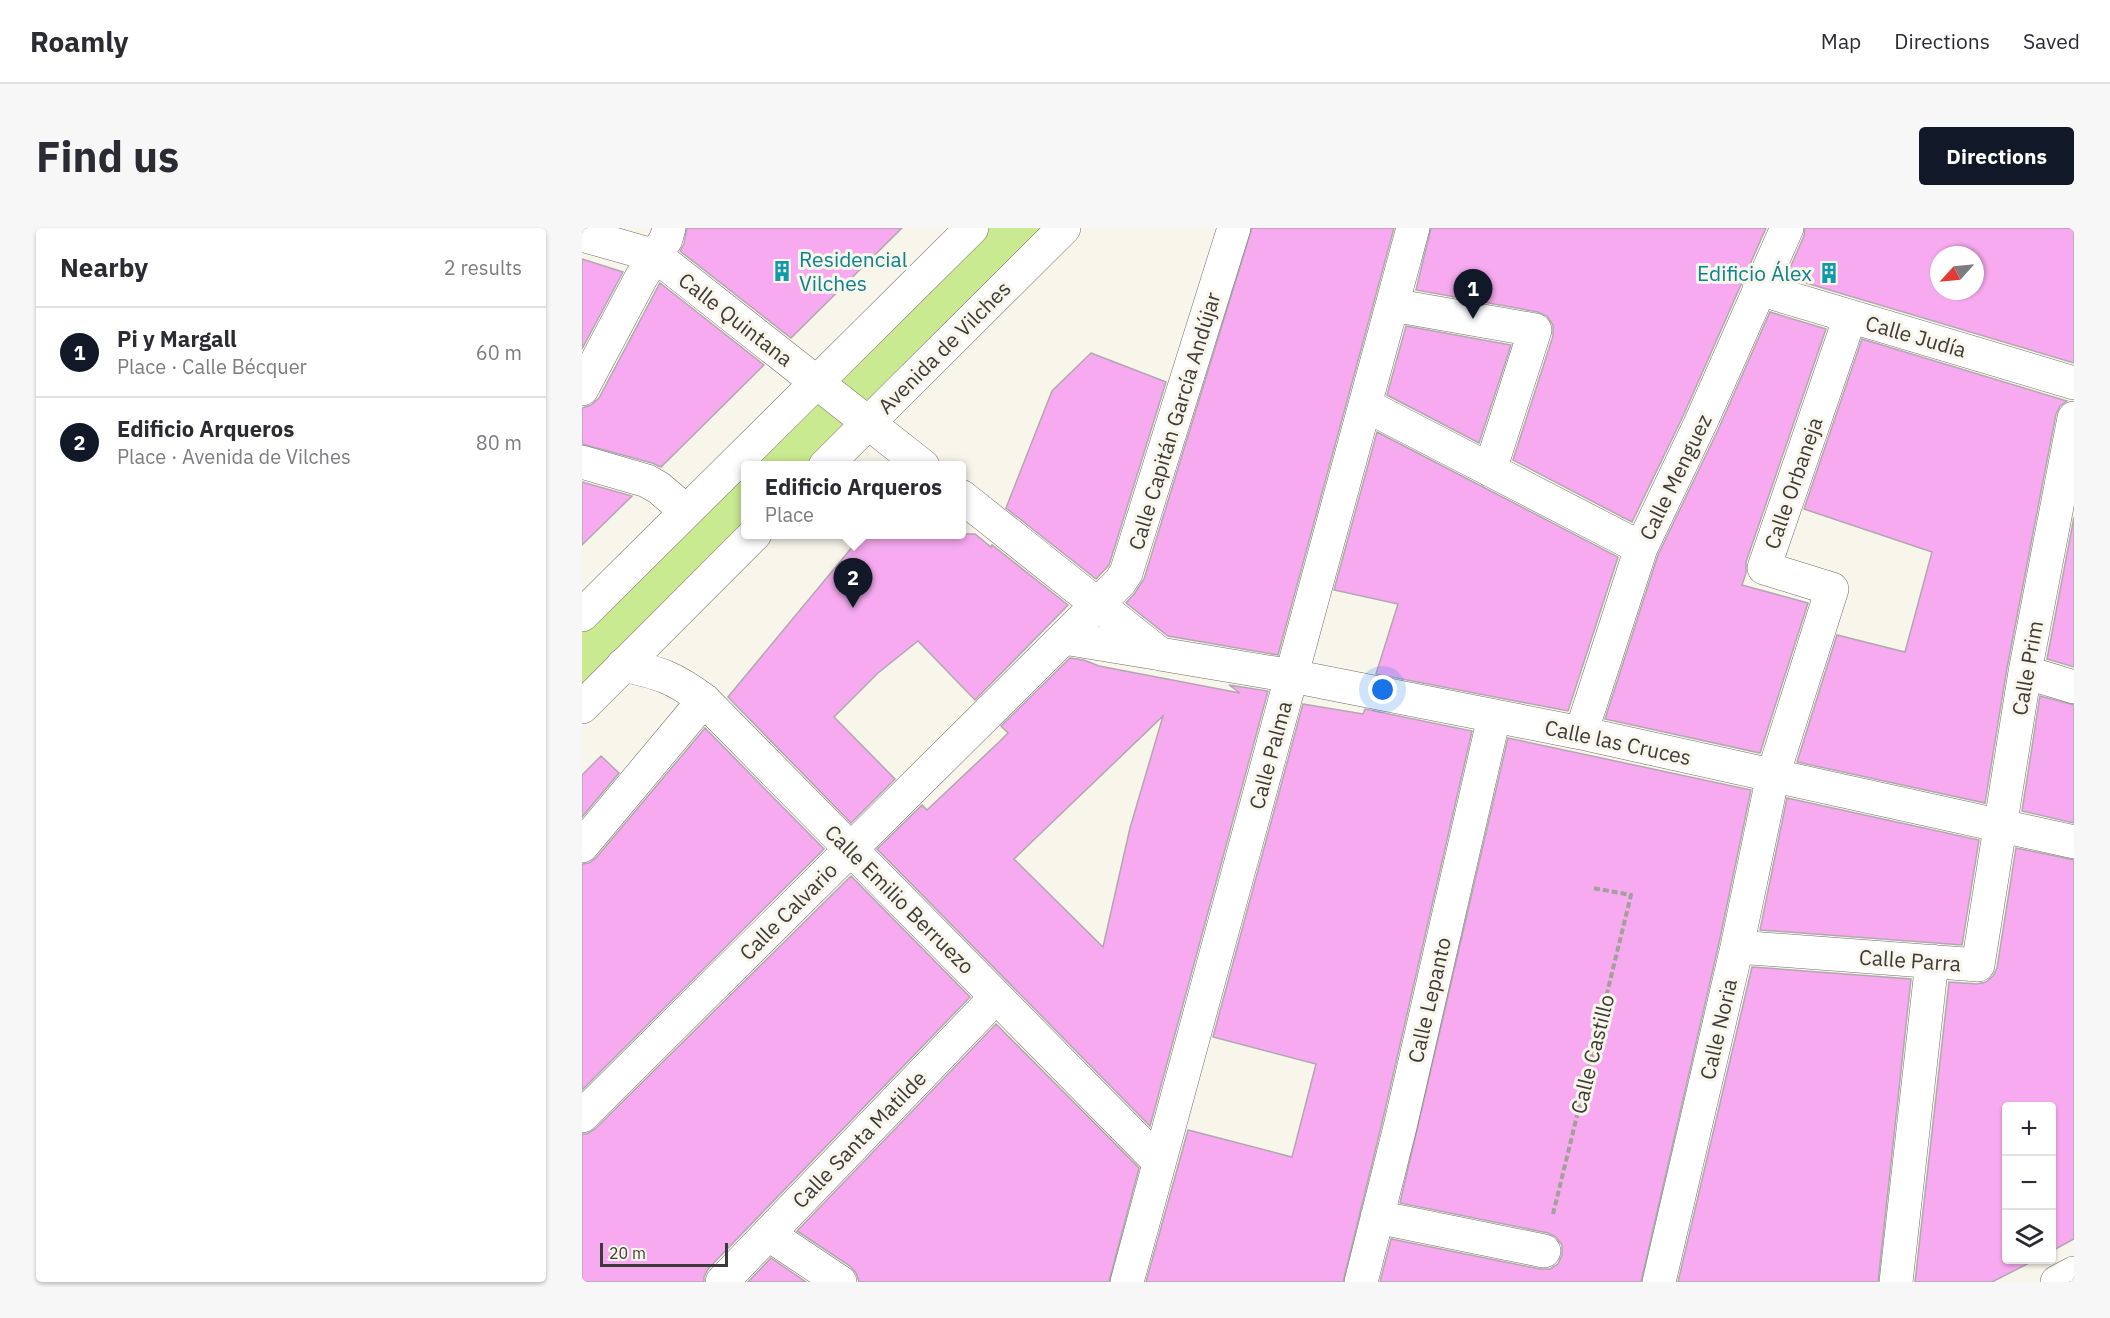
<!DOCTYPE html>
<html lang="en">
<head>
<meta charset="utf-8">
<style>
	body { margin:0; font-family:"IBM Plex Sans",sans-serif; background:#f7f7f7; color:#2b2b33 }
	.controls { position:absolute; right:18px; bottom:18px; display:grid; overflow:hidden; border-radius:6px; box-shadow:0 2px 4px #0004 }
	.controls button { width:54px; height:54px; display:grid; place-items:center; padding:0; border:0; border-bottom:2px solid #e1e1e2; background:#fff; color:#2b2b33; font:30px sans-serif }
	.compass { position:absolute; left:1348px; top:18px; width:54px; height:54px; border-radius:50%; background:#fff; box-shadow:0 2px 4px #0004; rotate:243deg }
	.scale { position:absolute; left:18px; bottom:15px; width:128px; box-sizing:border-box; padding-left:6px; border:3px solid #3c3b37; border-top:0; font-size:16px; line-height:21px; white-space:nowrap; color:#3c3b37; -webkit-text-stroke:4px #f8f5eb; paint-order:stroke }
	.you { position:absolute; left:801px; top:462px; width:21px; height:21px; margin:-15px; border:4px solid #fff; border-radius:50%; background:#1a73e8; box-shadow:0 0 0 9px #1a73e833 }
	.badge { display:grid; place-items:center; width:39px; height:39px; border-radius:50%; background:#111827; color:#fff; font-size:20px; font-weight:700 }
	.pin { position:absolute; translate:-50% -50px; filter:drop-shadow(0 2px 3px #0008) }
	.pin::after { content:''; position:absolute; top:32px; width:21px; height:18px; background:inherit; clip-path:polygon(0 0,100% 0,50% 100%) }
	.popup { position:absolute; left:159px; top:233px; width:225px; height:78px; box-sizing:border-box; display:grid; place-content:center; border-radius:6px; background:#fff; filter:drop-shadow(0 2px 4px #0005); font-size:20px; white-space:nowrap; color:#7c7c81 }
	.popup b { font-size:22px; color:#2b2b33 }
	.popup::after { content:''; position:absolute; left:50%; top:100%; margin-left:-12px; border:12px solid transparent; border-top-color:#fff }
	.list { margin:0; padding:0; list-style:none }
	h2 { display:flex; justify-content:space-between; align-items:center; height:78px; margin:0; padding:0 24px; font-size:26px }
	h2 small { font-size:20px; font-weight:400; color:#7c7c81 }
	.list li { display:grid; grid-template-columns:39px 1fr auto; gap:18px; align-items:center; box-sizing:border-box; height:90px; padding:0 24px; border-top:2px solid #e1e1e2 }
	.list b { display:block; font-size:22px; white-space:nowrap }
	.list p { margin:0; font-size:20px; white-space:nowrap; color:#7c7c81 }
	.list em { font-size:20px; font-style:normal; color:#7c7c81 }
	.icon { flex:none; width:33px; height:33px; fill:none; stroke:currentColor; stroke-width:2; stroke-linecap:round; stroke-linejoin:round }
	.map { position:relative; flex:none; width:1492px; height:1054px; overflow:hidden; border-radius:6px }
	header { display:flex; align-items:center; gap:36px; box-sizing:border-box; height:84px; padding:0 30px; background:#fff; border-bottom:2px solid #e1e1e2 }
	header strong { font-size:28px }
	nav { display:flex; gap:33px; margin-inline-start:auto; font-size:21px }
	.intro { display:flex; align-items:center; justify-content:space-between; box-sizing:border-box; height:144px; padding:0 36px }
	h1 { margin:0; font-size:42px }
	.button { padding:15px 27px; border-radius:6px; background:#111827; color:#fff; font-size:21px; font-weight:700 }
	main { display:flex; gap:36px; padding:0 36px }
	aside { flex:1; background:#fff; border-radius:6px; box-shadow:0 2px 4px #0004 }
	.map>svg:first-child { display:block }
	.green { fill:#c9ea90 }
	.building { fill:#f7aaf0; stroke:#b0a8af; stroke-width:1.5; fill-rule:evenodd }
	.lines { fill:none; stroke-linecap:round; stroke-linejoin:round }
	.street-casing { stroke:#706d64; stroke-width:34 }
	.secondary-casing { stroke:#706d64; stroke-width:34 }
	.path { stroke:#a2a099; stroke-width:4; stroke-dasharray:6 3; stroke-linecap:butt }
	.street { stroke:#fff; stroke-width:33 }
	.secondary { stroke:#fff; stroke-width:33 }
	.labels { text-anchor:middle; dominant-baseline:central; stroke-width:6; stroke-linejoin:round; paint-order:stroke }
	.culture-label { font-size:21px; fill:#0d838f; stroke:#f8f5eb; text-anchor:start }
	.street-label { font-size:21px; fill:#3c3b37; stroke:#f8f5eb }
</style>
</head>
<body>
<header>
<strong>Roamly</strong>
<nav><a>Map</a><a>Directions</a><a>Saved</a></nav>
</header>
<div class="intro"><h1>Find us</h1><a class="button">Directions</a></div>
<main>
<aside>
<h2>Nearby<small>2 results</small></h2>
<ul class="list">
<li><span class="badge">1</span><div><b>Pi y Margall</b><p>Place · Calle Bécquer</p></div><em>60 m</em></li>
<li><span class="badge">2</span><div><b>Edificio Arqueros</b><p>Place · Avenida de Vilches</p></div><em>80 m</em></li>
</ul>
</aside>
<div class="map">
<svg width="1492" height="1054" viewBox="0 0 1492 1054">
	<rect width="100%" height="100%" fill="#f8f5eb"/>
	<path class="green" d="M405,0H467L228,237L166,238Z
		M163,240V302L0,463V402Z"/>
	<path class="building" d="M105,0H320L209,110L98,23L102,16Z
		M670,0H812L696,427L586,408L544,375L553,365L562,351Z
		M849,0H1184L1102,186L1050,294L931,232L971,108V97L965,88L956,84L834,62Z
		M1223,0H1492V135L1204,49L1222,8ZM1357,27H1393V63H1357Z
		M0,31L41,44L0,121Z
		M78,55L182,137L79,239L70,235L0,216V180L9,177L17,170Z
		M1188,84L1244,101L1164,334V345L1160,357L1226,375L1178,525L1023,491L1076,327L1136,202Z
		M824,98L929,117L897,215L805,167Z
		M1280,111L1485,173L1478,178L1474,186L1425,440L1403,575L1215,534L1255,407L1323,424L1350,324L1222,281Z
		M509,125L584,154L527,337L514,351L424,280L470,163Z
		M795,204L1036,329L986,483L794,446L816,376L752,362Z
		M0,254L50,268L0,317Z
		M1492,289V439L1465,431Z
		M281,306H393L409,319L410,317L486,377L393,472L336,413L296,445L252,489L313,551L269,595L146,469Z
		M488,430L502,432L517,438L658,465L647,457L686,463L568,898L295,621L340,577L345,582L417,514L426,505L419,498ZM581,488L548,600L521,719L432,631Z
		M1458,468L1492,477V595L1440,583Z
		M721,476L781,486L783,481L890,503L800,895L761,1054H564L606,902L710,929L734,836L631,809Z
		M123,500L242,621L0,862V636L7,635L14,630Z
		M926,510L1169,562L1137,715L1059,1054H798L809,1011L958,1041H968L976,1036L980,1027V1017L974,1009L966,1005L818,975Z
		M19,528L37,545L0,589V547Z
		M1205,570L1397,612L1380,717L1178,702Z
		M1434,620L1492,632V1011L1470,1023V879H1425V1032H1453L1410,1054H1333L1367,754L1395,756L1404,754L1411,748L1415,740Z
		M269,648L388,769L126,1041L122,1049V1054H0V906H5L13,901Z
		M1170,739L1329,751L1296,1054H1096Z
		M414,796L557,940L527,1054H277L274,1045L268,1038L215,1003Z
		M189,1030L224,1054H166Z"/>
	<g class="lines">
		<defs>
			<path id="street" d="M0,7L74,28L341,238
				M1177,61L1492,155
				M810,77L953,102L908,242
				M0,161L60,48L84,11L87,0
				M783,177L1059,320
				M0,234L65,253L77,260L104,283
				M379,268L578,426L710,448L999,505L1492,614
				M482,410L573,425
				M41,437C78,445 91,449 122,472L577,934
				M1443,444L1492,459
				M999,505L1059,320L1119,194L1205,0
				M0,618L122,472
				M1155,719L1396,737L1443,444L1492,190
				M0,888L538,354L544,345L652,0
				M795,989L962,1023
				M186,1006L258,1054
				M140,1054L414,769
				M545,1054L831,0
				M779,1054L818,899L912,489
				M1077,1054L1155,719L1191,547L1250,361L1182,340L1268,89
				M1314,1054L1350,733
				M1475,1054L1492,1045"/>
			<path id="secondary" d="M243,238L482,0
				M0,387L390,0
				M0,479L173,306"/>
		</defs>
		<use href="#street" class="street-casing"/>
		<use href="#secondary" class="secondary-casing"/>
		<path class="path" d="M971,986L1049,667L1011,660"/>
		<use href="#street" class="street"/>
		<use href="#secondary" class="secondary"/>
	</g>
	<defs>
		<symbol id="building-bare" viewBox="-9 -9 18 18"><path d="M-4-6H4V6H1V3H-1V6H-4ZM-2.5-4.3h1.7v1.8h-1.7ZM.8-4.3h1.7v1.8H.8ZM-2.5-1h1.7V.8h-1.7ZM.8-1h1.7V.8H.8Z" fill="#0f9aa8" stroke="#f8f5eb" stroke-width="2.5" paint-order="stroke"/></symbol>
	</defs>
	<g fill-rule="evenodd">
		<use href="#building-bare" x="185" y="28" width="30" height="30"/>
		<use href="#building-bare" x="1232" y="30" width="30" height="30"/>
	</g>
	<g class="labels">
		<g class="culture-label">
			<text x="217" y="31">Residencial<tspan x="217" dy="24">Vilches</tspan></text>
			<text x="1230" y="45" text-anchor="end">Edificio Álex</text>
		</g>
		<g class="street-label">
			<text transform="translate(154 91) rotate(38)">Calle Quintana</text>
			<text transform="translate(1334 108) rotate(16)">Calle Judía</text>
			<text transform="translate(362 119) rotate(-45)">Avenida de Vilches</text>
			<text transform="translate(592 193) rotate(-73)">Calle Capitán García Andújar</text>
			<text transform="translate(1093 249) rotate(-64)">Calle Menguez</text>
			<text transform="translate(1211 255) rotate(-71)">Calle Orbaneja</text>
			<text transform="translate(1445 440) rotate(-80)">Calle Prim</text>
			<text transform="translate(1036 514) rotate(12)">Calle las Cruces</text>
			<text transform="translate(688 527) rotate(-75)">Calle Palma</text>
			<text transform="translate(318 671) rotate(45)">Calle Emilio Berruezo</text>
			<text transform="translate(206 683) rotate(-45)">Calle Calvario</text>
			<text transform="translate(1328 732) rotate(4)">Calle Parra</text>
			<text transform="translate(847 772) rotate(-77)">Calle Lepanto</text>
			<text transform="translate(1136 801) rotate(-77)">Calle Noria</text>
			<text transform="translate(1010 826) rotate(-76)">Calle Castillo</text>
			<text transform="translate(277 911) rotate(-46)">Calle Santa Matilde</text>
		</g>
	</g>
</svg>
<div class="controls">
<button>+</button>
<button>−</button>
<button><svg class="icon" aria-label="layers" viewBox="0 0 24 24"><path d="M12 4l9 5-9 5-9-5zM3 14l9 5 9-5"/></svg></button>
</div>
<svg class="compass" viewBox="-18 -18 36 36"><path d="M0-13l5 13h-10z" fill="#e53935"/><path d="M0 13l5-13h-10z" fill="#7c7c81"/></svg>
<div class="scale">20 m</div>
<div class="you"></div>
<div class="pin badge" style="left:891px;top:91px">1</div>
<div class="pin badge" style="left:271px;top:380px">2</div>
<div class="popup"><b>Edificio Arqueros</b>Place</div>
</div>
</main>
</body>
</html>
